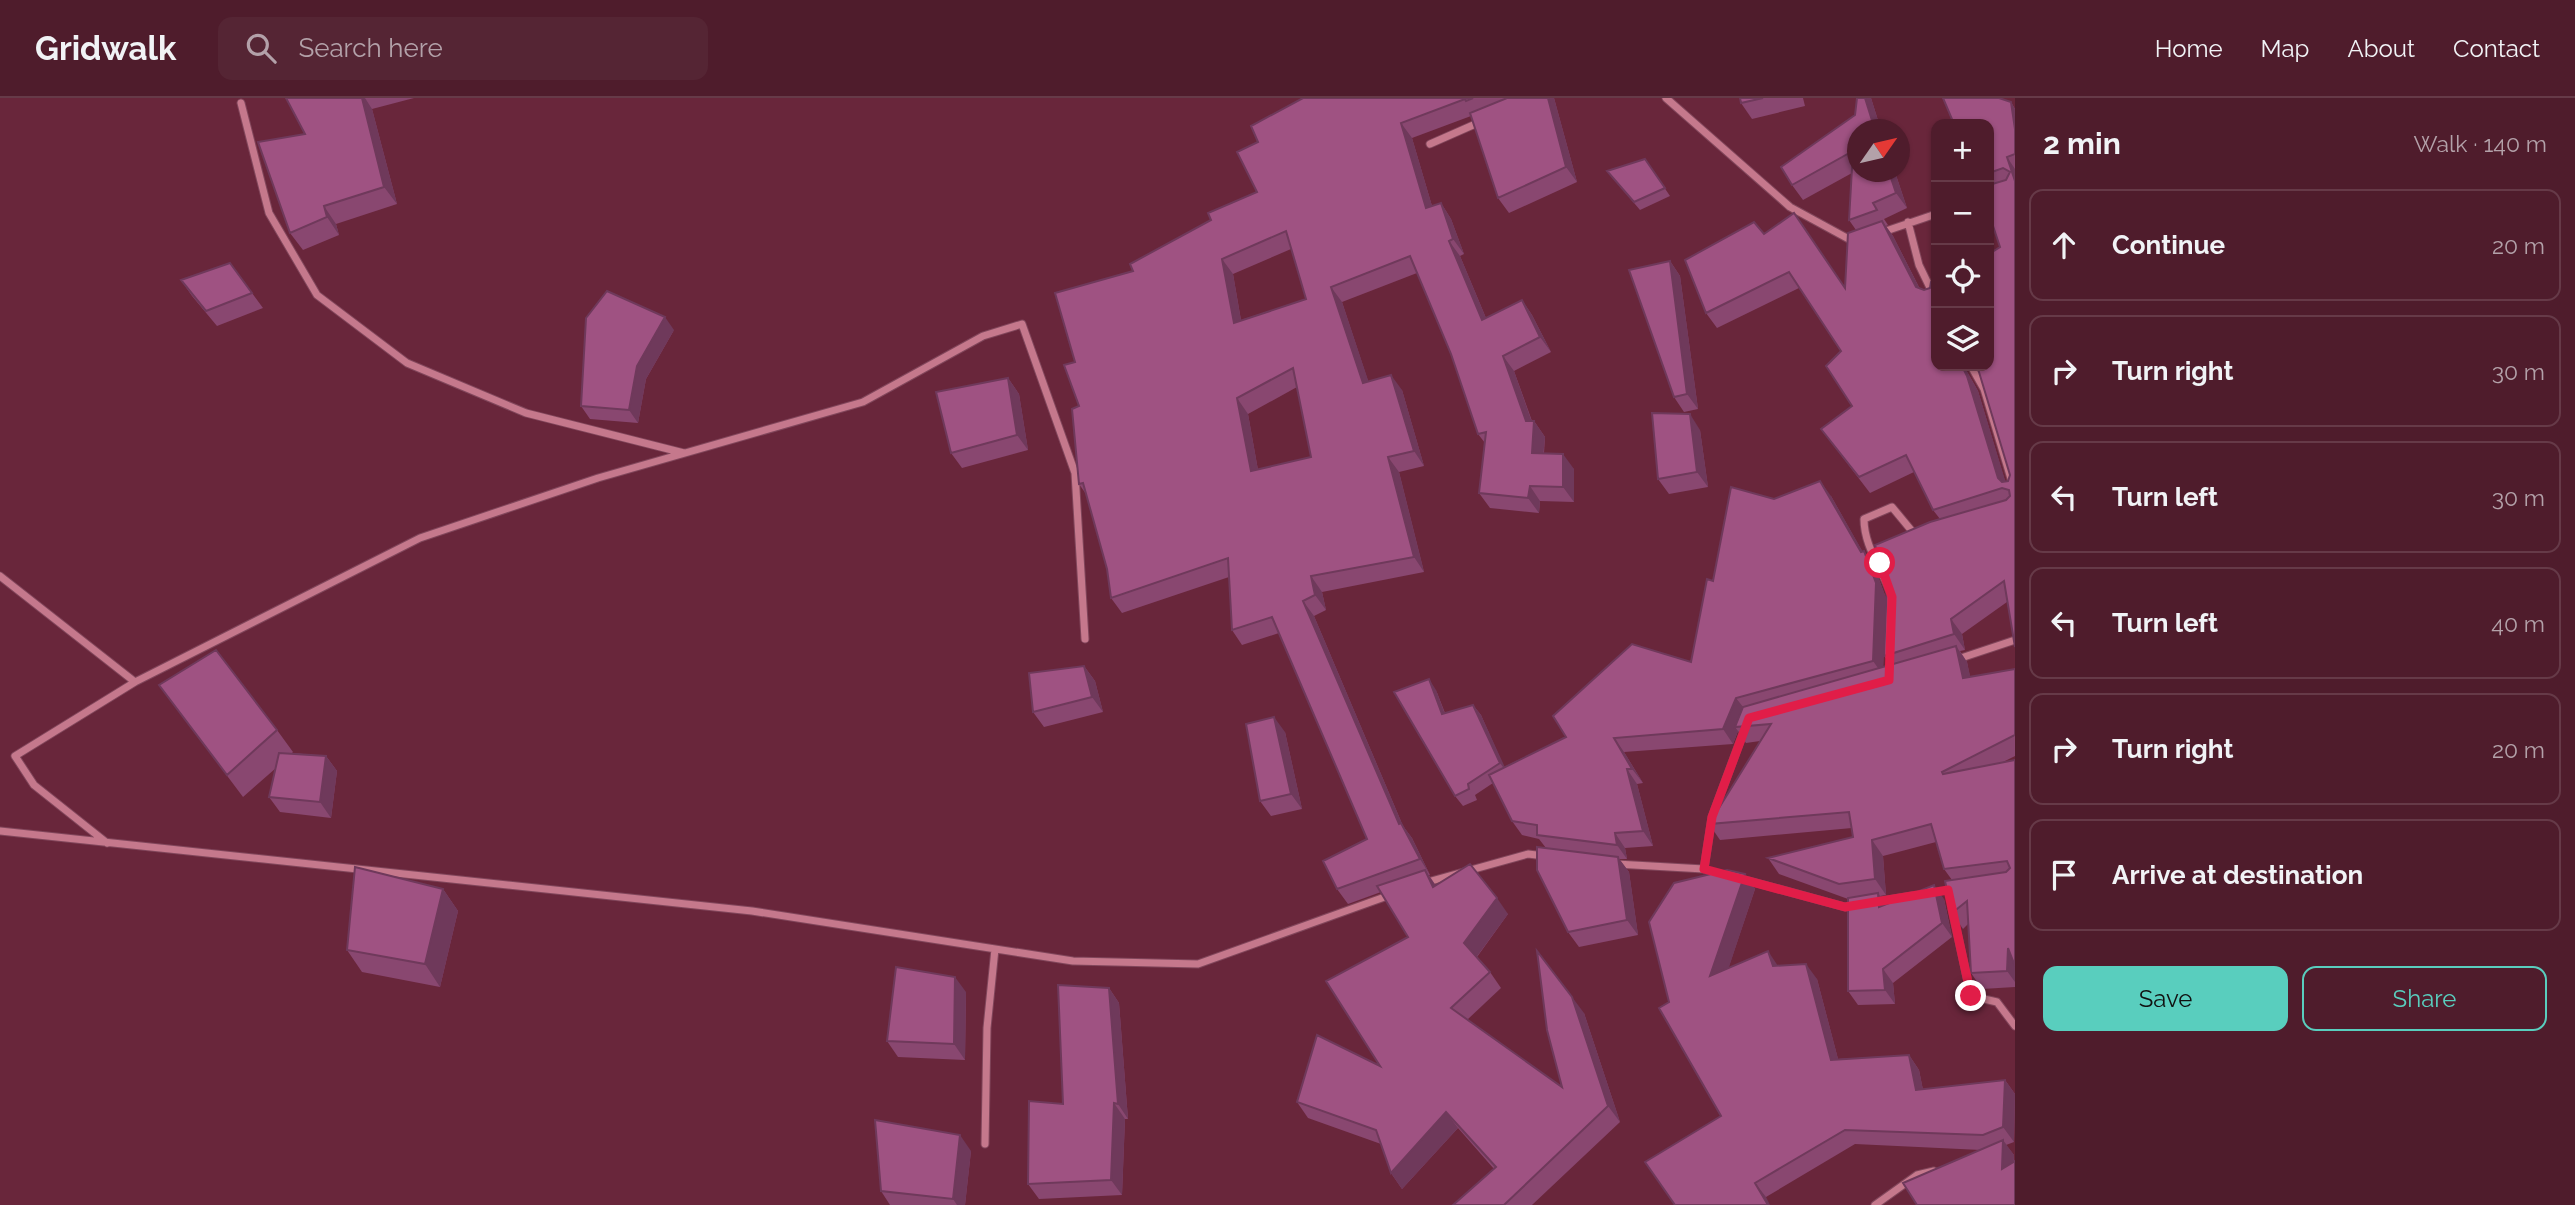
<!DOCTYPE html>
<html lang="en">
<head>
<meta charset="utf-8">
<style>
	body { margin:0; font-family:Raleway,sans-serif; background:#552534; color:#f1f3f6 }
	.controls { position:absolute; right:21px; top:21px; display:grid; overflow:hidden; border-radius:14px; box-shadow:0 2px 5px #0004 }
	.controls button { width:63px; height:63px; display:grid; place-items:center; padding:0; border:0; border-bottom:2px solid #663a48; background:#4f1c2c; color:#f1f3f6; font:35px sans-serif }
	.compass { position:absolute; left:1847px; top:21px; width:63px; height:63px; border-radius:50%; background:#4f1c2c; box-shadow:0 2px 5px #0004; rotate:56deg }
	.stop { position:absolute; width:21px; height:21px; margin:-16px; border:5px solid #e11d48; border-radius:50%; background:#fff }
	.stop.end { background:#e11d48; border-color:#fff; box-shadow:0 2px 7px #0008 }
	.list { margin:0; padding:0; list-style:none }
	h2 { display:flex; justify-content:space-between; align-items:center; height:91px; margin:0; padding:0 28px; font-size:30px }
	h2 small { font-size:23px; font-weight:400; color:#b3a1a9 }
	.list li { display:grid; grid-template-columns:46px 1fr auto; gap:21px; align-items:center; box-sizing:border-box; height:112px; margin:0 14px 14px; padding:0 14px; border:2px solid #663a48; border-radius:14px }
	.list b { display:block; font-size:26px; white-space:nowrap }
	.list em { font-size:23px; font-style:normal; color:#b3a1a9 }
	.actions { display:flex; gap:14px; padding:21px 28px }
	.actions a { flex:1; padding:16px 0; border:2px solid #59cebe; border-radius:14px; text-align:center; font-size:24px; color:#59cebe }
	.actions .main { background:#59cebe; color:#111 }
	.icon { flex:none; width:38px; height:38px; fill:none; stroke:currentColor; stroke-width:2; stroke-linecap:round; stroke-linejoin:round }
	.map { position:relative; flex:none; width:2015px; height:1107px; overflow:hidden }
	header { display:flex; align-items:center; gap:42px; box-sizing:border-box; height:98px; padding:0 35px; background:#4f1c2c; border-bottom:2px solid #663a48 }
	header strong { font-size:33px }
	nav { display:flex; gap:38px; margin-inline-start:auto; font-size:24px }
	.search { width:490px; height:63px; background:#552534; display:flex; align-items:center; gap:18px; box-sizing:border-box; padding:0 24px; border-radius:14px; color:#b3a1a9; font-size:26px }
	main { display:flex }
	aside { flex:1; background:#4f1c2c }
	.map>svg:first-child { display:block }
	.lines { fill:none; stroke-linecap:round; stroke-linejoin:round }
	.minor-casing { stroke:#81465b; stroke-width:9 }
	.minor { stroke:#c5788c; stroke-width:7 }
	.wall { fill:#894770; fill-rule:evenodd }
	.shaded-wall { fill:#6f395b }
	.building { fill:#9f5282; stroke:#6f395b; stroke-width:2; fill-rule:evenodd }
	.route { stroke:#e11d48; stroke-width:9 }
</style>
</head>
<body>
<header>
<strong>Gridwalk</strong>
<div class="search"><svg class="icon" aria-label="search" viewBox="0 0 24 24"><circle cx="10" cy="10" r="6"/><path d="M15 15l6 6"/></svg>Search here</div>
<nav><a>Home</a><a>Map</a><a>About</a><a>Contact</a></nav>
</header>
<main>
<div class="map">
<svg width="2015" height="1107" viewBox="0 0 2015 1107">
	<rect width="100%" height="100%" fill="#69263b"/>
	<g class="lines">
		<defs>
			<path id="minor" d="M1666,0L1790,109L1856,145
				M241,5L269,115L317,197L407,265L526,315L684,355
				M1430,46L1480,24
				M1908,124L1919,167L1936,202
				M1880,135L1936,116
				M1971,268L1984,291L2015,394
				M0,478L135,584L420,440L598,380L863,304L983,238L1022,226L1075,375L1085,541
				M1890,494C1881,469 1864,448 1864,421L1892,409L1916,438
				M1955,562L2015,542
				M0,733L752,813L1073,863L1198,866L1393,796
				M107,745L34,687L15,658L135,584
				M1616,766L1704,771L1712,719L1745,630
				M1742,781L1845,809L1856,807
				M1424,785L1528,756L1545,758
				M1875,804L1912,798
				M1952,811L1971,898L1997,904L2015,928
				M985,1046L987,930L995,851
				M1875,1107L1917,1077L1934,1073"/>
		</defs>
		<use href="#minor" class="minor-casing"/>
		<use href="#minor" class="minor"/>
	</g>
	<path class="wall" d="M286,0H414L372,11L397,106L336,126L339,137L303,152L290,135L305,36Z
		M1303,0H1554L1577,84L1509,115L1498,100L1471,18L1412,40L1432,108L1441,105L1451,121L1464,156L1460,158L1486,220L1522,202L1532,217L1551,254L1514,273L1532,323H1534L1545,339L1544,355L1574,371V404L1540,403L1539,415L1490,410L1479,395L1485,345L1478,336L1451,256L1417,175L1342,204L1368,283L1402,292L1424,368L1399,374L1424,474L1322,494L1326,512L1314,518L1403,728L1412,740L1430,777H1429L1436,788L1508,816L1477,859L1490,874L1501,890L1467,922L1562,989L1584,915L1620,1024L1532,1107H1453L1494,1071L1458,1030L1402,1091L1391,1075L1381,1046L1308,1020L1297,1004L1380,968L1408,839L1381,794L1348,806L1337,791L1367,741L1279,535L1242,547L1232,532L1229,479L1122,515L1111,500L1107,471L1086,396L1079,386V308L1075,264L1133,173L1211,122L1257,94L1258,44L1298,3ZM1291,151L1306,201L1241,222L1233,176ZM1297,289L1311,359L1258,372L1248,316Z
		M1740,0H1803L1805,8L1752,21L1741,5Z
		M1857,0H1871L1881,32H1858L1895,74L1907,110L1884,121L1888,127L1886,128L1893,138L1920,191L1936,268H1966L1965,270L1978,293L2005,383H2008L2010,377L2000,149L1989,116V26L2011,4L2015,11V549L2007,504L1962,536L1965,552L1960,553L1967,564L1970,579L2015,571V658L2003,664L2015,662V889L1982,891L1971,875L1968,826L1963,831L1952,815V782L1944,771L1936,744L1883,758L1886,797L1880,798L1886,806L1944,801L1952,839L1893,885L1895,906L1858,907L1848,893V801L1779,776L1768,760L1853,739L1852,730L1720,742L1709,726L1760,643L1746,645L1738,633L1733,646L1624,654L1643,685L1637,686L1653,748L1625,750L1627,761H1619L1629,774L1638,837L1579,849L1568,834L1546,750L1539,741L1522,737L1512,723L1493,685L1475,697L1477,702L1463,708L1455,698L1436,592L1445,615L1473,607L1481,617L1504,669L1566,639L1691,564L1713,483L1774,401L1831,398L1862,453L1874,468L1886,500L1883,569L1891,567L1884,558L1940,421L1933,412L1914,374L1870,395L1821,331L1852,308L1841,253L1799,190L1717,230L1706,215L1764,136L1845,189L1856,132L1849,122L1852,75L1803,102L1792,87L1855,17Z
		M1645,61L1670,98L1640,112L1607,73Z
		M1670,163L1680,178L1698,311L1684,314L1674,299Z
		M181,182L252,195L263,210L217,228L192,198Z
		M674,232L646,281L638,325L590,321L581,308Z
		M1008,280L1019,296L1028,352L962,370L951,355Z
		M1700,332L1708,389L1669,396L1658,381Z
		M1084,568L1095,583L1103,614L1044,629L1033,614Z
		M159,587L277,632L293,654L292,655L326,658L337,673L331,720L280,714L269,699L276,670L243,699Z
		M1285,634L1302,711L1271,718L1260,703Z
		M1745,776L1755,791L1728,871L1778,867L1817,881L1838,961L1909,957L1919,972L1923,992L2005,982L2015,996L2014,1044L2006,1047L2014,1057L2015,1107L1981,1052L1855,1046L1766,1099L1675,1107L1721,1018L1669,904Z
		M443,791L458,813L440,889L362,874L347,852Z
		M1109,890L1119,905L1128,1021H1125L1122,1097L1039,1101L1028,1086L1063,1006Z
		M966,894L965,962L898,959L887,943Z
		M971,1053L965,1107H890L881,1093Z"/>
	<path class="shaded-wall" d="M362,0H365L372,11L397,106L384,89Z
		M1548,0H1554L1577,84L1566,69Z
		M1865,0H1871L1881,32H1875Z
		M2011,4L2015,11V31Z
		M1401,25L1412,40L1437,125L1426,110Z
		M2007,59L2015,71V83Z
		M1889,74H1895L1907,110L1896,95Z
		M1441,105L1451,121L1464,156L1453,141Z
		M324,108L336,126L339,137L327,119Z
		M1882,123L1893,138L1927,205L1916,189Z
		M1449,143L1460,158L1493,237L1482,222Z
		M1222,161L1233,176L1244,240L1234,225Z
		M1670,163L1680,178L1698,311L1687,296Z
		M1331,189L1342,204L1374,300L1363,285Z
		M1522,202L1532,217L1551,254L1540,239Z
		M665,219L674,232L646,281L638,325L629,312L637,268Z
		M1503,258L1514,273L1534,330V323L1545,339L1542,370L1532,355L1526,323Z
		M1962,268H1966L1965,270L1978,293L2008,392L1998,380Z
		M1391,277L1402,292L1424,368L1414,353Z
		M1008,280L1019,296L1028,352L1017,337Z
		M1237,300L1248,316L1261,389L1251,373Z
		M1690,316L1700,332L1708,389L1697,374Z
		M1563,356L1574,371V404L1563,389Z
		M1388,359L1399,374L1424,474L1414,459Z
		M1820,383L1831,398L1868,463L1864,453L1874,468L1886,500L1883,577L1873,563L1861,454Z
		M1530,388L1540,403L1539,415L1528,400Z
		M1311,478L1322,494L1326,512L1315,497Z
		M1303,503L1314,518L1403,728L1412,740L1430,777L1420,761L1399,726Z
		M1951,521L1962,536L1965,552L1954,536Z
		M1956,548L1967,564L1974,596L1963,580Z
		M1084,568L1095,583L1103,614L1092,599Z
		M1429,581L1436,592L1449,627L1442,616Z
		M1736,600L1747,614L1735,629L1738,633L1733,646L1723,631Z
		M1473,607L1481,617L1508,676L1500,665Z
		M1274,619L1285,634L1302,711L1291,696Z
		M1614,640L1624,654L1643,685L1632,671Z
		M326,658L337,673L331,720L320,704Z
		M1627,671L1637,686L1653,748L1643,733Z
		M1615,735L1625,750L1627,761L1617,747Z
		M1872,742L1883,758L1886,797L1875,781Z
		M1618,759L1629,774L1638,837L1627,822Z
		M1425,772L1436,788L1433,789Z
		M1745,776L1755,791L1721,893L1710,878Z
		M1934,787L1944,801L1952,839L1942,825Z
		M443,791L458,813L440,889L425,866Z
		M1878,795L1887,809H1879Z
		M1497,800L1508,816L1475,861L1464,845Z
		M2008,850L2015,860V884L2007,873Z
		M1768,853L1778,868H1773Z
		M1806,866L1817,881L1842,976L1831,962Z
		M1883,871L1893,885L1895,906L1885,892Z
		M955,879L966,894L965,962L954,946Z
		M1109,890L1119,905L1128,1021L1118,1006Z
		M1572,899L1584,915L1620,1024L1608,1008Z
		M1909,957L1919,972L1926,1007L1916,992Z
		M2005,982L2015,996L2014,1044L2003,1029Z
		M1114,1005L1125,1021L1122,1097L1111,1082Z
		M1446,1014L1458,1030L1402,1091L1391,1075Z
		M960,1037L971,1053L965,1107H957L953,1101Z
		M2003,1042L2014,1057L2013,1086L2002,1071Z
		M1755,1085L1766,1099L1770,1107H1768Z"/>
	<path class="building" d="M286,0H362L384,89L324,108L327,119L290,135L258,44L305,36Z
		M1303,0H1473L1466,3L1465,1L1401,25L1426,110L1441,105L1453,141L1449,143L1482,222L1522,202L1540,239L1503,258L1526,323H1534L1532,355L1563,356V389L1530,388L1528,400L1479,395L1486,334L1478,336L1451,256L1410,158L1331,189L1363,285L1391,277L1414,353L1388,359L1414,459L1311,478L1315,497L1303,503L1399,726L1401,725L1420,761L1337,791L1323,763L1367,741L1272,519L1232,532L1228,460L1111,500L1107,471L1083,385L1079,386L1072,311L1079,308L1064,267L1075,264L1055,195L1133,173L1130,166L1211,122L1208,115L1257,94L1237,54L1258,44L1251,28ZM1286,133L1306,201L1234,225L1222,161ZM1293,270L1311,359L1251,373L1237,300Z
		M1507,0H1548L1566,69L1498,100L1470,15Z
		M1740,0H1763L1741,5Z
		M1857,0H1865L1875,32H1858V74H1889L1896,95L1873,105L1877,112L1849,122L1853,53L1792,87L1781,69L1855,17Z
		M1943,0H1999L2011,4L2015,31V56L2007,59L2015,83V549L2004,483L1951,521L1954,536L1884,558L1887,483L1875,447L1930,424L2006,402L2010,398L2009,392L2002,390L1933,412L1906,357L1859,379L1821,331L1852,308L1826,268L1841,253L1789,174L1706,215L1685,162L1754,124L1764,136L1794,115L1845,190L1848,135L1882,123L1916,189L1924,192L1930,190L1931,184L1936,182V268H1962L1967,278L1998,380L2002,384L2008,383L2010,377L1979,274L1976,268H1989V156L2000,149L1989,116V87L2006,82L2010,74L2003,70L1989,75V26H1954Z
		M1645,61L1665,90L1634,104L1607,73Z
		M1670,163L1687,296L1674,299L1629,172Z
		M230,165L252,195L206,213L181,182Z
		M607,193L665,219L637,268L629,312L581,308L586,220Z
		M1008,280L1017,337L951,355L936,294Z
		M1652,315L1690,316L1697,374L1658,381Z
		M1820,383L1861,454L1864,453L1876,485L1873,563L1736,600L1723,631L1614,640L1632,671H1627L1643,733L1615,735L1617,747L1537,737V727L1512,723L1489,677L1566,639L1553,618L1632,546L1691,564L1707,481L1713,483L1731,389L1774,401Z
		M1956,548L1963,580L2015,571V637L1942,674L1943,676L2015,662V868L2008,850L2007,873L1971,875L1967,803L1952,815L1945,783L2006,774L2010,770L2007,763L1944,771L1931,726L1872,742L1875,781L1839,786L1768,760L1853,739L1849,714L1709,726L1771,626L1735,629L1743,609Z
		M216,552L277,632L227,677L159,587Z
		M1084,568L1092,599L1033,614L1029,575Z
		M1429,581L1442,616L1473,607L1500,665L1468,686L1469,691L1455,698L1394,594Z
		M1274,619L1291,696L1260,703L1246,626Z
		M279,655L326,658L320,704L269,699Z
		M1537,749L1618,759L1627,822L1568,834L1537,772Z
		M1470,766L1497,800L1464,845L1490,874L1451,910L1562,989L1547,932L1537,853L1572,899L1608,1008L1504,1107H1453L1496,1069L1446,1014L1391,1075L1376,1032L1297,1004L1317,937L1380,968L1326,883L1408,839L1377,788L1425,772L1433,789Z
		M355,769L443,791L425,866L347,852Z
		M1727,772L1745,776L1710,878L1768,853L1773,868L1806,866L1831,962L1909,957L1916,992L2005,982L2003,1029L1983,1037L1845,1032L1755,1085L1768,1107H1675L1645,1064L1721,1018L1659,910L1669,904L1649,824L1674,785Z
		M1934,787L1942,825L1883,871L1885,892L1848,893V800L1878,795L1879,809Z
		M896,869L955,879L954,946L887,943Z
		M1058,887L1109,890L1118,1006L1114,1005L1111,1082L1028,1086L1029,1003L1063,1006Z
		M875,1022L960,1037L953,1101L881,1093Z
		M2003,1042L2002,1071L2015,1063V1107H1917L1903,1085Z"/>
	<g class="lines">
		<path class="route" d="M1880,465L1892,499L1889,582L1749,620L1712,719L1704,771L1845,809L1948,792L1971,898"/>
	</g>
</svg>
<div class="controls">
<button>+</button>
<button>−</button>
<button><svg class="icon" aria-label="locate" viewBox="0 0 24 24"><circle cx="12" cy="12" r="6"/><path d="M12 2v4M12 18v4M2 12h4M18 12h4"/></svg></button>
<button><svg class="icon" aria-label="layers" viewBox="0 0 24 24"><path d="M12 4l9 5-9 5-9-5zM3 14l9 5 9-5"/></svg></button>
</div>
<svg class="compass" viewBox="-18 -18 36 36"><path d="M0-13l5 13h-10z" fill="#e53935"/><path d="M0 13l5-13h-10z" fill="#b3a1a9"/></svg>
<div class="stop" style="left:1880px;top:465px"></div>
<div class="stop end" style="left:1971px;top:898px"></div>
</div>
<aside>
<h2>2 min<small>Walk · 140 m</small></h2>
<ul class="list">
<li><svg class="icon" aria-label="ahead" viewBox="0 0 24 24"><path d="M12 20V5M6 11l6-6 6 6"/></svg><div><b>Continue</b></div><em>20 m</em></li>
<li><svg class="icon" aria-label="right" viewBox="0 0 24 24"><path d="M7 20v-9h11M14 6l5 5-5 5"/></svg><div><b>Turn right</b></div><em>30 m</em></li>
<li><svg class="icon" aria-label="left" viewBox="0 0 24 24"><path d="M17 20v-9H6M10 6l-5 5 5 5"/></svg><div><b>Turn left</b></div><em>30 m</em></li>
<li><svg class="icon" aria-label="left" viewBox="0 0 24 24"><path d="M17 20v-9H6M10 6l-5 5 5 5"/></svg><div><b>Turn left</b></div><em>40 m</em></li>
<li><svg class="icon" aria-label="right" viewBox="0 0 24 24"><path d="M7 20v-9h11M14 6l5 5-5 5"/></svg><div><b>Turn right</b></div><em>20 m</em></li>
<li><svg class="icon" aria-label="arrive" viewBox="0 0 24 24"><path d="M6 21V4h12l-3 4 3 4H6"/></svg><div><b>Arrive at destination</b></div></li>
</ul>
<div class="actions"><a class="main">Save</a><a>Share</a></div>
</aside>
</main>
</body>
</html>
